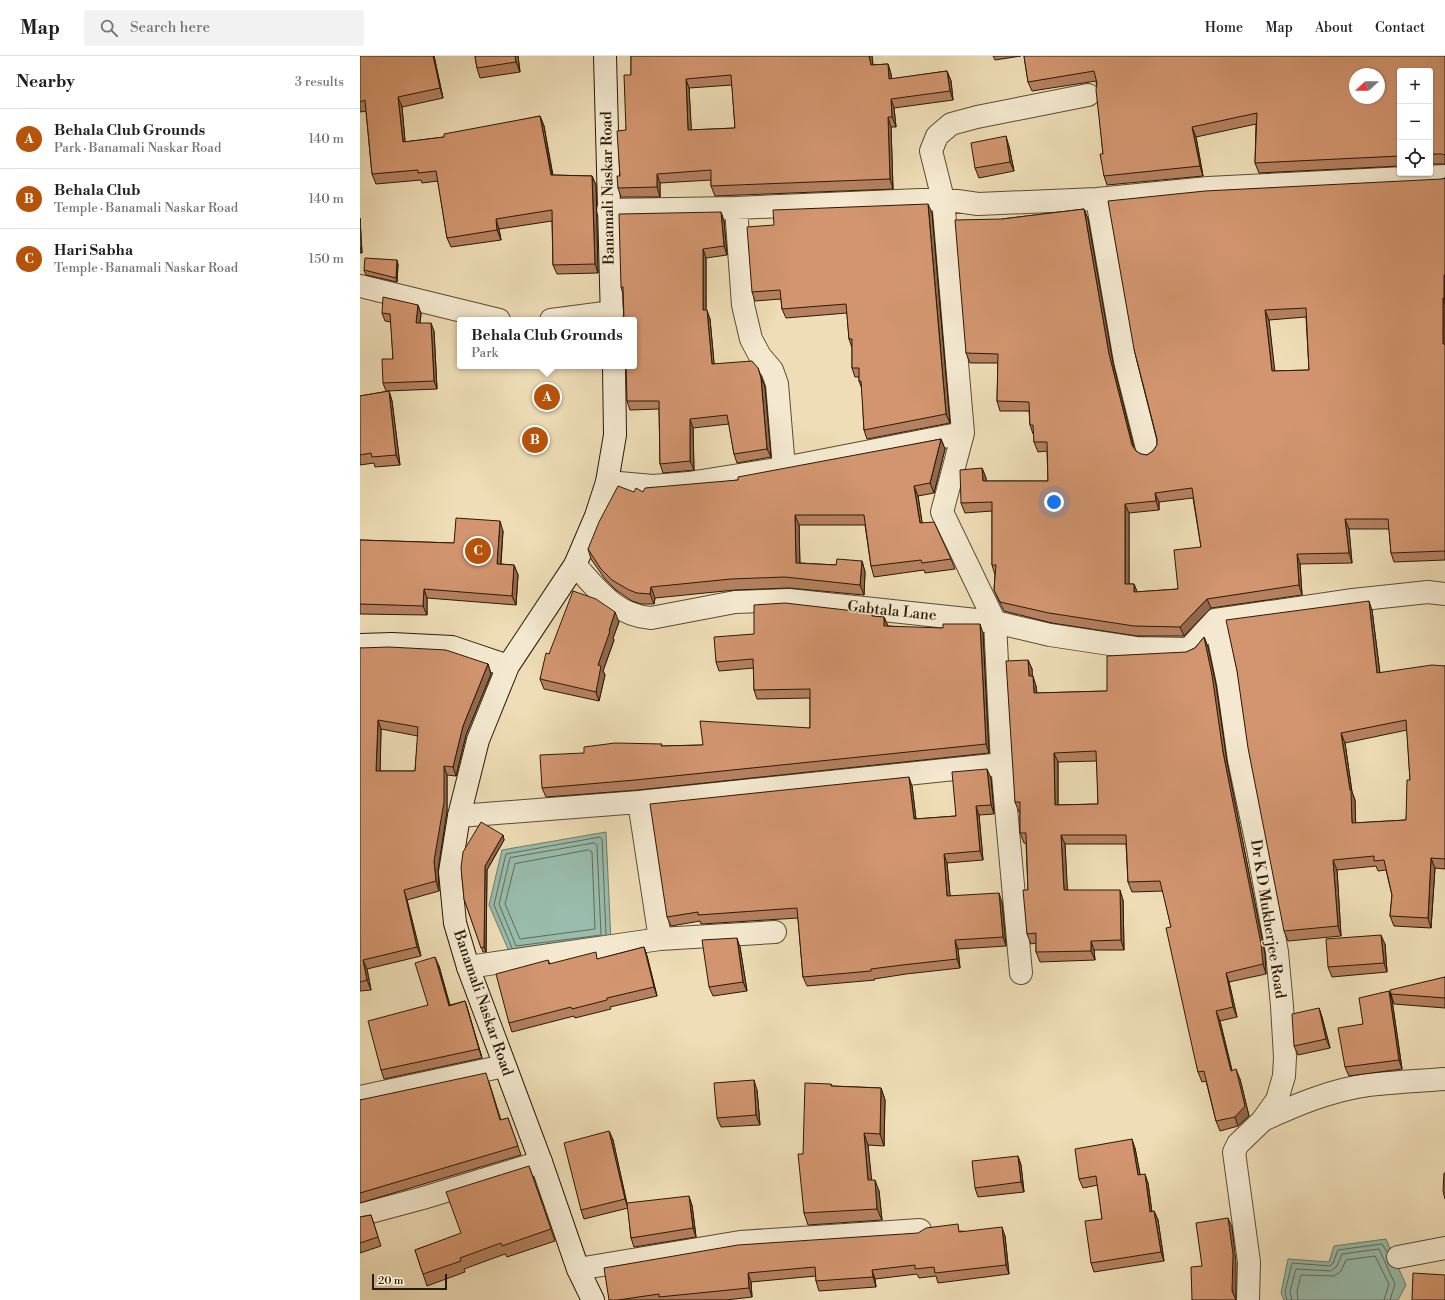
<!DOCTYPE html>
<html lang="en">
<head>
<meta charset="utf-8">
<style>
	body { margin:0; font-family:"Libre Bodoni",serif; background:#f2f2f2; color:#202124 }
	.controls { position:absolute; right:12px; top:12px; display:grid; overflow:hidden; border-radius:4px; box-shadow:0 1px 3px #0004 }
	.controls button { width:36px; height:36px; display:grid; place-items:center; padding:0; border:0; border-bottom:1px solid #e0e0e0; background:#fff; color:#202124; font:20px sans-serif }
	.compass { position:absolute; left:989px; top:12px; width:36px; height:36px; border-radius:50%; background:#fff; box-shadow:0 1px 3px #0004; rotate:249deg }
	.scale { position:absolute; left:12px; bottom:10px; width:75px; box-sizing:border-box; padding-left:4px; border:2px solid #2a1a06; border-top:0; font-size:11px; line-height:14px; white-space:nowrap; color:#2a1a06; -webkit-text-stroke:3px #f4e9d0; paint-order:stroke }
	.you { position:absolute; left:694px; top:446px; width:14px; height:14px; margin:-10px; border:3px solid #fff; border-radius:50%; background:#1a73e8; box-shadow:0 0 0 6px #1a73e833 }
	.badge { display:grid; place-items:center; width:26px; height:26px; border-radius:50%; background:#b45309; color:#fff; font-size:13px; font-weight:700 }
	.pin { position:absolute; translate:-50% -50%; border:2px solid #fff; box-shadow:0 1px 4px #0006 }
	.popup { position:absolute; left:97px; top:261px; width:180px; height:52px; box-sizing:border-box; display:grid; place-content:center; border-radius:4px; background:#fff; filter:drop-shadow(0 1px 3px #0005); font-size:13px; white-space:nowrap; color:#757577 }
	.popup b { font-size:15px; color:#202124 }
	.popup::after { content:''; position:absolute; left:50%; top:100%; margin-left:-8px; border:8px solid transparent; border-top-color:#fff }
	.list { margin:0; padding:0; list-style:none }
	h2 { display:flex; justify-content:space-between; align-items:center; height:52px; margin:0; padding:0 16px; font-size:17px }
	h2 small { font-size:13px; font-weight:400; color:#757577 }
	.list li { display:grid; grid-template-columns:26px 1fr auto; gap:12px; align-items:center; box-sizing:border-box; height:60px; padding:0 16px; border-top:1px solid #e0e0e0 }
	.list b { display:block; font-size:15px; white-space:nowrap }
	.list p { margin:0; font-size:13px; white-space:nowrap; color:#757577 }
	.list em { font-size:13px; font-style:normal; color:#757577 }
	.icon { flex:none; width:22px; height:22px; fill:none; stroke:currentColor; stroke-width:2; stroke-linecap:round; stroke-linejoin:round }
	.map { position:relative; flex:none; width:1085px; height:1244px; overflow:hidden }
	header { display:flex; align-items:center; gap:24px; box-sizing:border-box; height:56px; padding:0 20px; background:#fff; border-bottom:1px solid #e0e0e0 }
	header strong { font-size:19px }
	nav { display:flex; gap:22px; margin-inline-start:auto; font-size:14px }
	.search { width:280px; height:36px; background:#f2f2f2; display:flex; align-items:center; gap:10px; box-sizing:border-box; padding:0 14px; border-radius:4px; color:#757577; font-size:15px }
	main { display:flex }
	aside { flex:1; background:#fff }
	.map>svg:first-child { display:block }
	.water { fill:#99bcac; stroke:#6d7b6a }
	.lines { fill:none; stroke-linecap:round; stroke-linejoin:round }
	.shore { stroke:#626b59; stroke-width:1 }
	.street-casing { stroke:#5b4b32; stroke-width:24 }
	.secondary-casing { stroke:#2a1a06; stroke-width:24 }
	.street { stroke:#f4e9d0; stroke-width:22 }
	.secondary { stroke:#f4e9d0; stroke-width:22 }
	.wall { fill:#b5805f; stroke:#2a1a06; fill-rule:evenodd }
	.shaded-wall { fill:#93684e; stroke:#2a1a06 }
	.building { fill:#d2956f; stroke:#2a1a06; fill-rule:evenodd }
	.labels { text-anchor:middle; dominant-baseline:central; stroke-width:3; stroke-linejoin:round; paint-order:stroke }
	.street-label { font-size:15px; fill:#2a1a06; stroke:#f4e9d0 }
</style>
</head>
<body>
<header>
<strong>Map</strong>
<div class="search"><svg class="icon" aria-label="search" viewBox="0 0 24 24"><circle cx="10" cy="10" r="6"/><path d="M15 15l6 6"/></svg>Search here</div>
<nav><a>Home</a><a>Map</a><a>About</a><a>Contact</a></nav>
</header>
<main>
<aside>
<h2>Nearby<small>3 results</small></h2>
<ul class="list">
<li><span class="badge">A</span><div><b>Behala Club Grounds</b><p>Park · Banamali Naskar Road</p></div><em>140 m</em></li>
<li><span class="badge">B</span><div><b>Behala Club</b><p>Temple · Banamali Naskar Road</p></div><em>140 m</em></li>
<li><span class="badge">C</span><div><b>Hari Sabha</b><p>Temple · Banamali Naskar Road</p></div><em>150 m</em></li>
</ul>
</aside>
<div class="map">
<svg width="1085" height="1244" viewBox="0 0 1085 1244">
	<rect width="100%" height="100%" fill="#eeddb6"/>
	<filter id="stains"><feTurbulence type="fractalNoise" baseFrequency=".005" numOctaves="4"/><feColorMatrix values="0 0 0 0 .2 0 0 0 0 .09 0 0 0 0 .02 0 0 0 .5 -.17"/></filter>
	<radialGradient id="worn" r=".72"><stop offset=".6" stop-color="#630" stop-opacity="0"/><stop offset="1" stop-color="#630" stop-opacity=".3"/></radialGradient>
	<path class="water" d="M246,776L251,887L151,900L129,849L142,794Z
		M1026,1183L1046,1229L1038,1244H924L921,1237L928,1203L969,1206L974,1190Z"/>
	<g class="lines">
		<path class="shore" d="M235,787L237,789L241,879L156,890L139,848L150,802Z
			M229,794L232,796L235,873L160,883L145,848L155,808Z
			M152,892L134,849L146,798L240,781L242,783L246,879
			M927,1244L925,1236L932,1207L970,1210L973,1207L978,1194L1022,1188L1027,1196
			M932,1244L930,1235L936,1213L971,1215L977,1210L982,1198L1019,1193L1035,1228L1030,1244
			M938,1244L937,1235L941,1219L974,1220L981,1215L986,1204L1015,1200L1029,1228L1024,1244"/>
		<defs>
			<path id="street" d="M737,143L765,305L788,396
				M376,152L383,249L391,283L400,300L412,314L417,328L424,412
				M248,154L376,152L583,143L618,148L737,143L848,132L1085,120
				M0,230L139,264
				M191,264L252,256
				M247,426L293,430L329,427L424,412L603,377
				M215,509C238,534 255,559 291,562L375,546L429,544L635,566L690,579L776,592L829,593L855,564
				M855,564L868,627L879,704L898,793L917,896L922,950L925,1001L924,1020L917,1044L902,1065L878,1088L874,1096L889,1206L888,1244
				M855,564L993,544L1068,536L1085,538
				M279,746L300,883
				M99,760L279,746L642,708
				M108,911L300,883L415,876
				M661,917L642,708L635,566L582,456L603,377L583,143L571,95L577,80L591,68L617,61L728,39
				M0,1041L144,1010
				M903,1064C936,1049 971,1034 1008,1029C1033,1026 1059,1025 1085,1023
				M0,1159L63,1142L181,1106
				M1038,1201L1085,1192
				M218,1213L380,1186L560,1174"/>
			<path id="secondary" d="M245,0L252,264
				M0,589L32,588L92,591L148,610
				M233,1244L218,1213L181,1106L108,911L95,867L90,816L99,760L118,684L148,610L215,509L236,460L247,426L255,379L254,310"/>
		</defs>
		<use href="#street" class="street-casing"/>
		<use href="#secondary" class="secondary-casing"/>
		<use href="#street" class="street"/>
		<use href="#secondary" class="secondary"/>
	</g>
	<path class="wall" d="M0,0H74L83,42L42,51L45,86L84,81L180,60L184,70L193,119L232,120L236,129L238,217L197,218L193,209L192,165L139,173L141,184L91,191L87,182L78,125L62,127L61,124L16,128L12,118L6,55L0,56Z
		M115,0H158L160,16L120,22L117,12Z
		M271,0H512L513,9L528,8L531,18L532,23L587,15L591,25L593,44L534,52L536,71H531L533,133L355,140L351,130V124L300,127V141H261L258,132L266,74L271,19ZM372,29L375,72L331,74L329,32Z
		M633,0H661L635,4Z
		M664,0H1085V108H1070V15H1040V110L899,117L895,107L896,68L836,81L843,120L747,129L744,120L743,98L736,25L672,35L668,26Z
		M649,90L654,115L619,122L615,112Z
		M1085,122V504L1034,506L1031,497L1029,473H989L992,507L940,508L942,539L851,552L824,580H777L692,567L644,555L638,543L634,534L635,519L632,509V455L605,457L601,447L622,412L626,422V425H688L687,395L678,396L674,386V378H673L670,369L669,355H640L637,345L638,307H610L606,297L642,163L724,153L728,163L753,307L774,393L776,395L781,398L787,399L793,395L797,389V383L774,293L1082,123ZM946,261L949,314L914,315L909,264ZM833,442L841,491L818,533L777,536L774,528H769V457L799,454V446Z
		M361,156L364,165L367,199L346,202V254L350,263L354,308L398,312L405,331L411,401L377,407L374,398L369,368L333,372L334,414L303,417L300,408L299,353L270,354L267,345L263,238L261,231Z
		M572,157L590,367L507,383L504,374L502,333L499,325V321H495L492,312V292L489,283L487,257L426,262L422,253L421,243L395,245L392,236Z
		M0,162L2,197H0Z
		M38,208L37,226L6,219L4,214Z
		M58,249L61,258L60,267L74,275L77,333L26,335L23,327L33,303L31,266L25,265L22,257Z
		M29,335L32,345L40,409L15,411L14,407L0,409V340Z
		M581,383L585,393L574,437L558,440L562,467L591,503L595,513L565,517L564,514L514,521L511,510L505,469H439L440,507L476,509L502,505L505,516L504,539L429,532L375,534L295,542L294,548H281L272,545L256,534L245,523L231,503L228,493L274,436H283L378,424Z
		M143,475L141,508L154,509L158,519L156,549L67,542V559L0,558V484L94,487Z
		M1012,554L1020,617L1085,610V813L1075,812L1071,872L1034,870L1030,860L1032,839L1026,814L1018,815L1016,810L977,814L981,880L928,885L924,875ZM1047,674L1050,724L1046,764L995,767V744L992,736L985,687Z
		M513,560L524,561L528,570L623,577L629,697L278,734L186,741L182,732L224,697L302,690L343,689L450,672V642L397,643L394,634V612L359,615L356,606L394,578Z
		M259,566L253,582L254,584L243,615L245,619L239,645L184,633L180,623L189,598Z
		M844,581L848,591L856,629L867,706L905,898L906,918L869,926L877,961L860,965L872,1014L880,1023L889,1060L878,1070L860,1075L856,1065L846,1025L842,1026L838,1016L811,871L803,835L772,836L768,826L766,788H705L707,834L763,844L764,894H734L735,904L680,906L676,896V887L671,888L667,878L668,834L666,787H664L660,777V756H659L655,746L668,604L672,613V620L676,630L677,637L747,635L835,592ZM737,705L738,748L698,749V706Z
		M0,592L128,608L131,618L106,679L96,720L87,719V755L78,814L79,835L47,844L61,900L7,913L11,934L0,935ZM21,673L58,680L55,715H20Z
		M631,722L634,758L619,759L623,804L587,807L590,840L642,846L646,890L598,893L600,912L546,918L514,923L515,924L447,930L443,921L438,862L341,868L340,865L311,870L307,861L552,730L556,763L596,760Z
		M143,779L144,784L127,814L126,896H123L104,843Z
		M1025,888L1027,916L972,921L968,911Z
		M284,891L287,900L297,940L250,951L251,953L215,962L214,960L152,976L149,967L188,904L190,908L238,903Z
		M380,891L387,935L353,940L349,931Z
		M79,910L90,949L105,945L122,1002L24,1023L21,1014L68,949Z
		M1085,921V952L1034,948L1031,938Z
		M1029,935L1032,944L1042,1013L989,1020L985,1011L1003,968Z
		M959,952L962,961L970,992L938,999L934,990Z
		M129,1026L141,1064L148,1062L161,1099L0,1147V1044Z
		M471,1028L472,1030L521,1032L525,1044L524,1090L508,1089L511,1124L519,1135L522,1164L448,1169L444,1157L443,1098Z
		M397,1034L400,1069L361,1071L357,1062Z
		M249,1075L253,1084L267,1149H332L336,1181L274,1191L271,1182L268,1152L224,1163L221,1154Z
		M775,1092L780,1119L788,1127L792,1156L794,1155L798,1164L804,1205L734,1216L731,1207L742,1163L738,1129L723,1132L719,1123Z
		M658,1100L661,1109L664,1136L618,1141L615,1132Z
		M169,1110L195,1185L147,1201L145,1198L104,1213L105,1216L67,1230L55,1194L101,1178Z
		M11,1159L21,1190L0,1197V1161Z
		M601,1175L645,1180L649,1218L578,1227L576,1220L559,1222L557,1218L515,1223L516,1231L459,1235L456,1225V1220L391,1226L392,1241L366,1244H249Z"/>
	<path class="shaded-wall" d="M73,0H74L83,42L80,32Z
		M155,0H158L160,16L156,6Z
		M509,0H512L514,19L511,9Z
		M528,8L531,18L533,32L529,23Z
		M587,15L591,25L593,44L590,35Z
		M326,23L329,32L332,83L328,74Z
		M38,41L42,51L46,96L43,86Z
		M531,43L534,52L536,71L532,61Z
		M180,60L184,70L194,129L191,119Z
		M528,61L531,71L533,133L530,123Z
		M832,71L836,81L843,120L840,110Z
		M646,80L649,90L654,115L650,106Z
		M297,118L300,127V141L297,131Z
		M232,120L236,129L238,217L235,208Z
		M568,148L572,157L590,367L586,358Z
		M724,153L728,163L753,307L776,399L772,389L749,298Z
		M361,156L364,165L367,199L364,190Z
		M0,162L2,197L0,191Z
		M136,163L139,173L141,184L137,174Z
		M343,193L346,202V263L343,254Z
		M37,204L38,208L37,226L36,222Z
		M1084,219L1085,223V244L1084,242Z
		M1083,242L1085,249V294L1083,288Z
		M58,249L61,258L59,276L56,267Z
		M347,254L350,263L355,317L352,308Z
		M905,254L909,264L916,325L912,315Z
		M71,267L74,275L77,333L74,325Z
		M401,322L405,331L411,401L407,393Z
		M29,335L32,345L40,409L36,399Z
		M330,363L333,372L334,414L330,405Z
		M581,383L585,393L574,437L570,427Z
		M622,412L626,422V435L623,425Z
		M554,430L558,440L564,478L560,467Z
		M795,437L799,446V454L796,445Z
		M765,448L769,457V538L765,528Z
		M435,459L439,469L440,517L436,507Z
		M985,463L989,473L992,507L989,497Z
		M140,465L143,475L140,518L137,508Z
		M937,498L940,508L942,539L939,529Z
		M502,505L505,516L504,539L500,529Z
		M154,509L158,519L156,549L152,540Z
		M774,528L778,538L774,536Z
		M291,531L295,542L294,548L290,538Z
		M64,533L67,542V559L63,550Z
		M847,543L851,552L824,580L820,571Z
		M1009,545L1012,554L1021,627L1017,617Z
		M255,556L259,566L253,582L254,584L243,615L245,619L239,645L236,636L238,609L249,575Z
		M524,561L528,570L527,579L524,570Z
		M620,568L623,577L629,697L626,688Z
		M844,581L848,591L856,629L867,706L905,898L906,918L903,908L863,696Z
		M668,604L672,613L673,630L669,620Z
		M128,608L131,618L106,679L96,720L93,711L103,670Z
		M673,620L676,630L677,647L674,637Z
		M18,664L21,673L20,724L16,715Z
		M981,677L985,687L992,736L995,744L996,777L992,767L990,734Z
		M694,697L698,706V758L695,749Z
		M84,710L87,719V755L78,814L79,835L76,825L74,805Z
		M627,713L631,722L634,758L631,749Z
		M549,721L552,730L557,772L554,763Z
		M616,750L619,759L623,804L620,795Z
		M143,779L144,784L127,814L126,896L124,891L125,810Z
		M701,779L705,788L708,844L704,834Z
		M584,798L587,807L591,849L587,840Z
		M1071,802L1075,812L1071,872L1068,862Z
		M973,804L977,814L981,880L978,870Z
		M44,834L47,844L61,900L57,891Z
		M760,834L763,844L764,894L761,884Z
		M639,837L642,846L646,890L643,881Z
		M1021,879L1025,888L1027,916L1024,907Z
		M377,882L380,891L387,935L383,926Z
		M595,884L598,893L600,912L597,903Z
		M731,885L734,894L735,904L731,895Z
		M284,891L287,900L297,940L294,931Z
		M75,901L79,910L92,959L89,950Z
		M3,904L7,913L11,934L7,924Z
		M866,917L869,926L877,961L873,951Z
		M1029,935L1032,944L1042,1013L1039,1004Z
		M105,945L108,954L122,1002L119,993Z
		M959,952L962,961L970,992L966,983Z
		M856,955L860,965L874,1024L871,1015Z
		M876,1013L880,1023L889,1060L878,1070L875,1061Z
		M394,1024L397,1034L400,1069L396,1059Z
		M521,1032L525,1044L524,1090L520,1078Z
		M249,1075L253,1084L268,1152L265,1143Z
		M504,1077L508,1089L513,1136L508,1124Z
		M772,1083L775,1092L782,1128L778,1119Z
		M658,1100L661,1109L664,1136L661,1126Z
		M785,1118L788,1127L793,1165L790,1156Z
		M515,1124L519,1135L522,1164L517,1153Z
		M329,1140L332,1149L336,1181L333,1172Z
		M794,1155L798,1164L804,1205L801,1196Z
		M868,1162L872,1171L876,1207V1244L872,1235Z
		M642,1171L645,1180L649,1218L646,1209Z
		M512,1214L515,1223L516,1231L513,1221Z
		M388,1217L391,1226L392,1241L389,1232Z"/>
	<path class="building" d="M0,0H73L80,32L38,41L43,86L84,81V78L180,60L191,119L232,120L235,208L193,209L192,154L136,163L137,174L87,182L76,115L58,117V114L12,118L5,44L0,46Z
		M115,0H155L156,6L117,12Z
		M271,0H509L511,9L528,8L529,23L587,15L590,35L531,43L532,61H528L530,123L351,130V114L297,118V131L258,132L257,120H260L257,75L266,74L264,19H271ZM371,19L375,72L328,74L326,23Z
		M664,0H1085V99L1081,98H1070V15H1040V100L895,107L897,57L832,71L840,110L744,120L740,98H743L736,34L737,27L734,15L668,26ZM995,18H1019V42H995Z
		M646,80L650,106L615,112L611,87Z
		M1085,122V219H1084V242H1083V288H1085V495L1031,497L1028,463H985L989,497L937,498L939,529L847,543L820,571L774,570L689,557L640,546L634,534L636,509H632V446L601,447L600,414L622,412L623,425H688L687,386H674L673,369H670L669,346L637,345L638,298L606,297L595,164L642,163L724,153L749,298L772,389L776,395L781,398L787,399L793,395L797,389V383L774,293L748,145L845,135L1082,123ZM946,252L949,314L912,315L905,254ZM832,432L841,491L814,494L818,533L774,536V528H765V448L796,445L795,437Z
		M568,148L586,358L504,374L501,325H499V312H492V283H489L486,248L422,253L420,234L392,236L387,171L414,169L413,154Z
		M361,156L364,190L343,193V254H347L352,308L392,305L398,312L401,322L407,393L374,398L367,359L330,363V405L300,408L299,345H267L266,310H274V264H264L263,231H261L259,158Z
		M5,202L37,204L36,222L4,214Z
		M23,241L58,249L56,267H71L74,325L23,327L22,303H33L30,258L22,257Z
		M29,335L36,399L12,401L11,397L0,399V340Z
		M581,383L570,427L554,430L560,467L574,466L591,503L562,507L561,504L511,510L504,459H435L436,507L476,509L477,503L502,505L500,529L425,521L371,523L291,531L290,538L277,537L269,534L252,524L241,513L228,493L239,466L258,430L274,436L276,432L283,436L285,432L378,424V421Z
		M96,462L140,465L137,508L154,509L152,540L64,533L63,550L0,548V484L94,487Z
		M213,535L236,543L255,556L249,575H250L238,609L241,610L236,636L180,623L186,597L189,598Z
		M1009,545L1017,617L1072,609L1085,610V803L1071,802L1068,862L1030,860L1032,839L1024,804L1014,805V800L973,804L978,870L924,875L888,692L877,615L866,564ZM1046,664L1050,724H1047L1046,764L992,767L991,734H990L981,677Z
		M425,547L512,557V560L524,561V570L583,572V568H620L626,688L275,724L182,732L180,699L224,697V691L255,687L302,688L301,690L343,689L340,665L450,672V633L394,634L393,603L356,606L354,581L394,578V549Z
		M844,581L852,619L863,696L901,888L903,908L866,917L873,951L856,955L871,1015L876,1013L885,1050L875,1061L856,1065L844,1015L838,1016L834,999L806,872L811,871L800,825L768,826L766,779H701L704,834H760L761,884L731,885V895L676,896V877L667,878L663,834H668L666,777H660V746H655L646,605L668,604L669,620H673L674,637L747,635V600L826,596L835,592ZM736,695L738,748L695,749L694,697Z
		M29,591L86,594L128,608L103,670L93,711L84,710V746L74,805L76,825L44,834L57,891L3,904L7,924L0,926V592ZM18,664L58,671L55,715H16Z
		M627,713L631,749L616,750L620,795L584,798L587,840L639,837L643,881L595,884L597,903L542,909L511,913V915L443,921L437,852L338,859V856L307,861L290,748L549,721L554,763L596,760L592,716Z
		M121,766L143,779L125,810L124,891L121,892L104,843L101,812L103,796Z
		M1021,879L1024,907L968,911L966,883Z
		M377,882L383,926L349,931L342,884Z
		M284,891L294,931L247,942V944L212,953L211,951L149,967L136,918L188,904L189,908L236,896L237,903Z
		M75,901L89,950L105,945L119,993L21,1014L8,965L68,949L55,907Z
		M1085,921V942L1031,938L1030,934Z
		M1029,935L1039,1004L985,1011L978,972L1003,968L999,942Z
		M959,952L966,983L934,990L932,958Z
		M126,1017L140,1064L148,1062L158,1090L0,1137V1044Z
		M394,1024L396,1059L357,1062L354,1027Z
		M445,1027L471,1028V1030L521,1032L520,1078L504,1077L508,1124H515L517,1153L444,1157L438,1098H443Z
		M249,1075L265,1143L221,1154L204,1087Z
		M772,1083L778,1119L785,1118L790,1156L794,1155L801,1196L731,1207L725,1165L742,1163L736,1120L719,1123L715,1093Z
		M658,1100L661,1126L615,1132L612,1105Z
		M169,1110L191,1173L142,1190L141,1187L100,1202L101,1205L63,1218L55,1194L101,1177L86,1136Z
		M1084,1117H1085V1143L1083,1135Z
		M329,1140L333,1172L271,1182L267,1147Z
		M11,1159L18,1181L0,1187V1161Z
		M868,1162L873,1198L872,1235L876,1244H832L831,1211L842,1210L836,1167Z
		M598,1168L599,1176L642,1171L646,1209L575,1217L574,1211L555,1213V1209L512,1214L513,1221L456,1225L455,1211L388,1217L389,1232L299,1241V1238L258,1244H249L244,1212L378,1189L558,1177L566,1172Z
		M1053,1217L1085,1219V1244H1052Z"/>
	<g class="labels">
		<g class="street-label">
			<text transform="translate(248 132) rotate(-91)">Banamali Naskar Road</text>
			<text transform="translate(532 555) rotate(6)">Gabtala Lane</text>
			<text transform="translate(908 863) rotate(81)">Dr K D Mukherjee Road</text>
			<text transform="translate(123 947) rotate(71)">Banamali Naskar Road</text>
		</g>
	</g>
	<rect width="100%" height="100%" filter="url(#stains)"/>
	<rect width="100%" height="100%" fill="url(#worn)"/>
</svg>
<div class="controls">
<button>+</button>
<button>−</button>
<button><svg class="icon" aria-label="locate" viewBox="0 0 24 24"><circle cx="12" cy="12" r="6"/><path d="M12 2v4M12 18v4M2 12h4M18 12h4"/></svg></button>
</div>
<svg class="compass" viewBox="-18 -18 36 36"><path d="M0-13l5 13h-10z" fill="#e53935"/><path d="M0 13l5-13h-10z" fill="#757577"/></svg>
<div class="scale">20 m</div>
<div class="you"></div>
<div class="pin badge" style="left:187px;top:341px">A</div>
<div class="popup"><b>Behala Club Grounds</b>Park</div>
<div class="pin badge" style="left:175px;top:384px">B</div>
<div class="pin badge" style="left:118px;top:495px">C</div>
</div>
</main>
</body>
</html>
